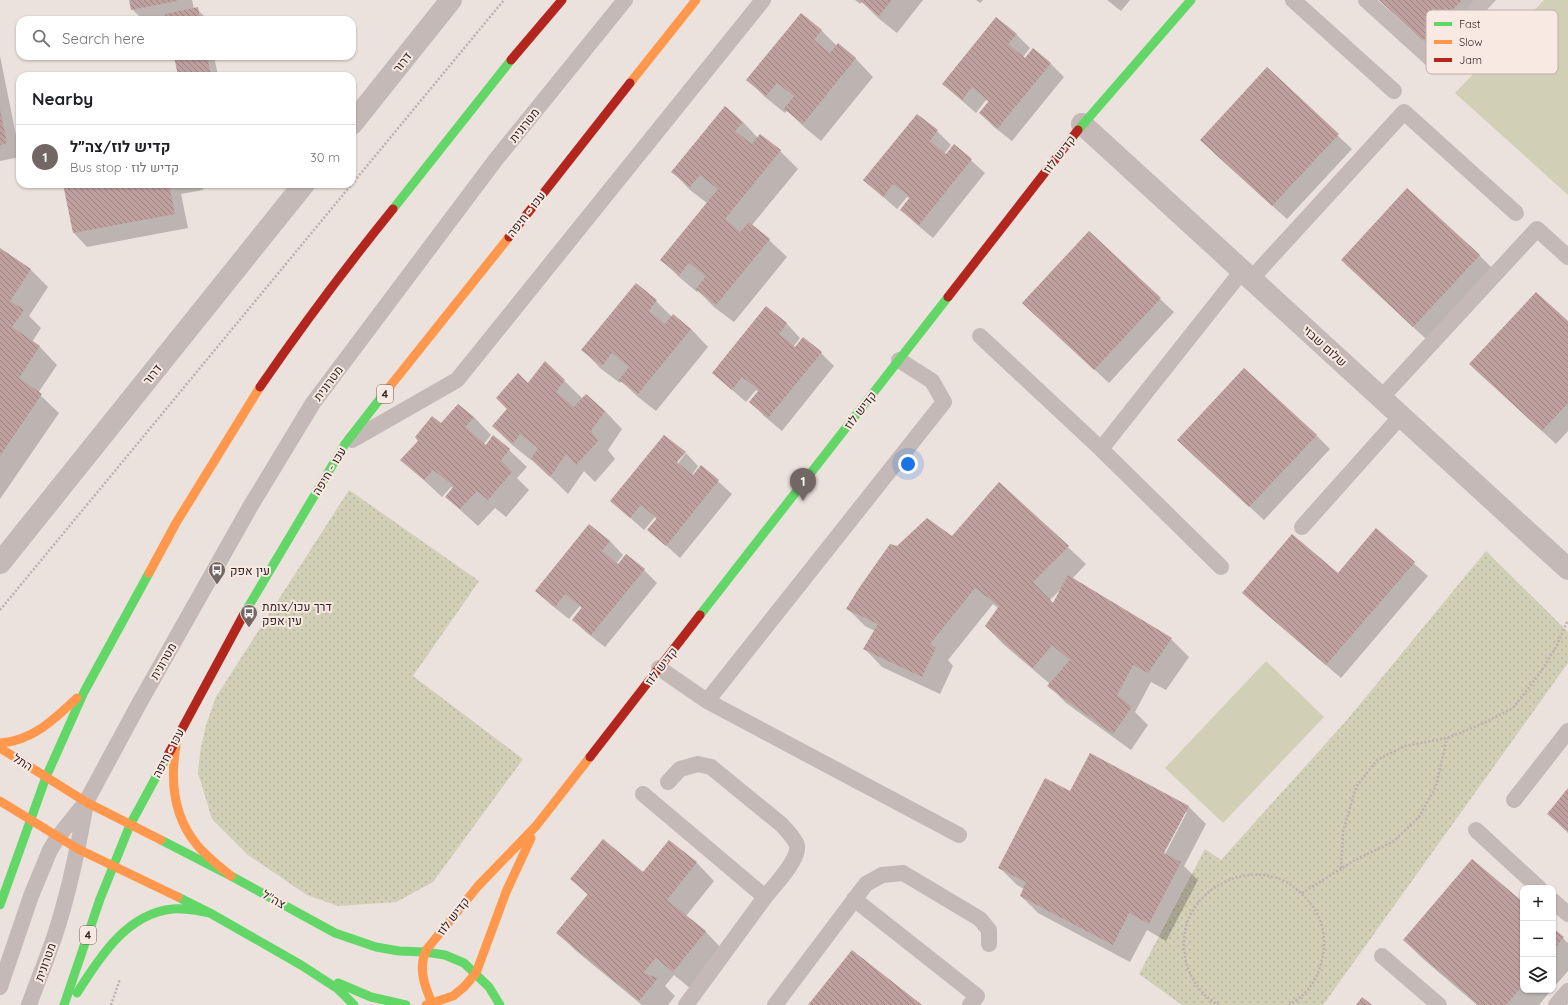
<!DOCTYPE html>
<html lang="en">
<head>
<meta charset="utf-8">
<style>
	body { margin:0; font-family:Quicksand,Heebo,sans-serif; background:#f6f6f6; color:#202124 }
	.controls { position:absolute; right:12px; bottom:12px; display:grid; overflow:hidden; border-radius:8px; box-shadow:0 1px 3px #0004 }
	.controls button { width:36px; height:36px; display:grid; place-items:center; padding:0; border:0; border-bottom:1px solid #e0e0e0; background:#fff; color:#202124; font:20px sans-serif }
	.you { position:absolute; left:908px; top:464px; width:14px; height:14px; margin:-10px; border:3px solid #fff; border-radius:50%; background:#1a73e8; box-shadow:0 0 0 6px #1a73e833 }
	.badge { display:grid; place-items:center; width:26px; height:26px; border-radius:50%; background:#736765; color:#fff; font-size:13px; font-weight:700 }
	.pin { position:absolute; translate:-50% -33px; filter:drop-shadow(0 1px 2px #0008) }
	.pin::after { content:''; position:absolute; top:21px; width:14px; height:12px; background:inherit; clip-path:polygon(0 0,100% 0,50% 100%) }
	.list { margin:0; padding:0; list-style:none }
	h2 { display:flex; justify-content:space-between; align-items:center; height:52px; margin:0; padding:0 16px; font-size:17px }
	h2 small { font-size:13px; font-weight:400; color:#757577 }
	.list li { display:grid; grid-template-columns:26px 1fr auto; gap:12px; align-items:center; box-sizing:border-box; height:64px; padding:0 16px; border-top:1px solid #e0e0e0 }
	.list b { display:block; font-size:15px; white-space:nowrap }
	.list p { margin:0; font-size:13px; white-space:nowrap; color:#757577 }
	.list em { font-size:13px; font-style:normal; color:#757577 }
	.icon { flex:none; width:22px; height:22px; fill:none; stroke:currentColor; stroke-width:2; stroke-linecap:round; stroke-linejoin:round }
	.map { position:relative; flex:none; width:1568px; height:1005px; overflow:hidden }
	.search { position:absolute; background:#fff; box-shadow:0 1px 3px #0004; left:16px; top:16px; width:340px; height:44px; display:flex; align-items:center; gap:10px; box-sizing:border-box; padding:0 14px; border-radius:12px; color:#757577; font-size:15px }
	.panel { position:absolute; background:#fff; box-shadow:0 1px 3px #0004; left:16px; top:72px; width:340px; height:116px; border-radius:12px }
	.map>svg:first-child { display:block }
	.green { fill:#d1cfb6 }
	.park { fill:url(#park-dots) }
	.shadow { fill:#0003; fill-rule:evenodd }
	.building { fill:url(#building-back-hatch) }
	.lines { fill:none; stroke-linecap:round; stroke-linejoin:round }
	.path { stroke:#bcb1af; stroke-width:2.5; stroke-dasharray:2 2; stroke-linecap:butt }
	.lane { stroke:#c4b9b6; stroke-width:16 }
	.street { stroke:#c4b9b6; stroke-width:22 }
	.fast { stroke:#63d668; stroke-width:9 }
	.slow { stroke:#ff974d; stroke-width:9 }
	.jam { stroke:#b3261e; stroke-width:9 }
	.labels { text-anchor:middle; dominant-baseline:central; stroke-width:4; stroke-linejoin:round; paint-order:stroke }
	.shield { fill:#f9e9e3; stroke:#6e605e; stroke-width:1 }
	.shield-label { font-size:11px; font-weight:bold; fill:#332625 }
	.street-label { font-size:12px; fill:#332625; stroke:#f9e9e3 }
	.poi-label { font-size:12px; fill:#332625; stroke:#f9e9e3; text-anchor:start }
	.key { fill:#f9e9e3; stroke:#beaeaa; stroke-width:1 }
	.key-label { font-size:11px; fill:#332625 }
</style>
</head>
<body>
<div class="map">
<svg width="1568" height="1005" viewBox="0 0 1568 1005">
	<defs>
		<pattern id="park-dots" width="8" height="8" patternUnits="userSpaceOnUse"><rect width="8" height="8" fill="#d1cfb6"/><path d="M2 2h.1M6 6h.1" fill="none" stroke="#b4b29c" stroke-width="1.8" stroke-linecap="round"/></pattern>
		<pattern id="building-back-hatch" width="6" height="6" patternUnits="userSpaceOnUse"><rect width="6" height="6" fill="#bea09f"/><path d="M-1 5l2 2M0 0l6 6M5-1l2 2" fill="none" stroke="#9b8281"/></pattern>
	</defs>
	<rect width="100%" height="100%" fill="#ebe1dd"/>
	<path class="green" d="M1544,0H1568V195L1455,93Z
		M1266,661L1324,717L1223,823L1165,768Z"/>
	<path class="park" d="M349,490L479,581L413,676L523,759L433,882L396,902L338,906L307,895L248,855L212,819L198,773L200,752L206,725L216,697Z
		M1486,551L1568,632V663L1323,1005H1182L1139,974L1205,849L1221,860L1347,720Z"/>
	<path class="shadow" d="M130,0H192L194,9H197L206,18L207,20H167V19L143,20L132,9Z
		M855,0H923L897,33L878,18L862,2L860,4Z
		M976,0H983L980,3Z
		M1107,0H1130L1121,11Z
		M1380,0H1496L1441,58Z
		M996,19L1017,35L1030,48L1023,57L1025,59L1050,63L1064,77L1012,141L994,127L980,113L989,102L986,100L976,113L943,84Z
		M821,30L837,46L838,45L856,59L873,77L821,141L803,126L787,110L785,113L765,97L748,80Z
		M0,56L20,155V157L0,161Z
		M175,56H214L218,76H179Z
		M1267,69L1352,149L1287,219L1214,153Z
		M917,115L937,131L951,145L944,154L946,155L954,145L985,173L933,238L915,223L901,209L910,199L907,197L897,209L864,180Z
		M743,122L758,138L760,135L780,151L798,169L752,225L769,240L787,257L734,322L714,307L698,291L697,292L679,277L661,259L707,203L690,190L673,172Z
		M64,184H202L203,190L181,194L188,228L87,247L74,233Z
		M1089,233L1174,312L1109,383L1023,303Z
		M0,249L31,270L48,287L29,316L41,328L32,342L40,347L57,365L38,393L59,413L0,499Z
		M1479,255L1493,269L1427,340L1342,260Z
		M636,285L656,301L672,317L691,329L708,347L656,411L638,397L621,381L620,383L600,368L583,350Z
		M766,308L787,324L800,338L793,347L795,348L821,353L834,366L782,431L764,416L751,402L759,392L756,390L746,402L713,373Z
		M1568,322V431L1556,444L1470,364Z
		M545,362L583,399L605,411L622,429L608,450L615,459L595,482L584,471L568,494L532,459L531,460L511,444L493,426Z
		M474,417L491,435L483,445L509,450L527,467L517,478L529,490L506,517L495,508L478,526L446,497L454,488L451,487L442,497L402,460L441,425Z
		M1316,435L1330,449L1264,520L1192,454Z
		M686,453L698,466L692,475L693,476L701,466L732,494L680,558L649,530L657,520L655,517L644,530L611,501L673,465L675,467Z
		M999,483L1086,564L1072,579L1171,639L1189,657L1166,690L1151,682L1135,712L1148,725L1131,750L1066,703L1049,686L1050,684L1003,644L986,626L998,608L993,604L948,660L953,666L940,694L882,667L865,649L875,631L865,626L848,609L897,547L952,537ZM1060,590L1053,604L1050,600Z
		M589,525L610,541L623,555L616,564L644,570L657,583L605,647L587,633L573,620L582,609L580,606L569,619L550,604L536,591Z
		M1376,530L1428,576L1341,678L1257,606L1243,593L1338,574Z
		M1090,755L1189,807L1206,824L1184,866L1198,880L1166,941L1147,930L1130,962L1038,913L1021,896L1024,889L1017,885L1000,868L1070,793ZM1185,812H1187L1163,858L1161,857Z
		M1568,790V833L1548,814Z
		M669,841L697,863L714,881L686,916L706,932L723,950L691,989L674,975L665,986L675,996L668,1005H642L575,950L557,932L588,895L571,879L643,873Z
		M1523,904V990H1551L1539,1005H1477L1422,958L1404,940Z
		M1553,929L1568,943V971L1553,988Z"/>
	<path class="building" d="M129,0H177V1L131,10Z
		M859,0H892L879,16Z
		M1379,0H1462L1423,41Z
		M198,7L200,20H166L165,14Z
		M801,13L822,30L814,40L830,53L838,43L856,58L803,124L784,109L794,96L777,83L766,96L746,80Z
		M996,17L1017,34L1008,44L1025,58L1033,48L1051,63L998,128L979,113L989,101L972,87L962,100L942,84Z
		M174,56H207L211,76H178Z
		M1267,67L1339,134L1272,206L1200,140Z
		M725,106L743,122L735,131L752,144L760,134L781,150L725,219L740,232L749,222L770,239L716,305L696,289L706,276L689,263L679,275L660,260L718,189L700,175L690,187L671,172Z
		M0,109L7,143L0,145Z
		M917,114L938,130L930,141L946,154L954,144L972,159L919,225L900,210L910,197L893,184L883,197L863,180Z
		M63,184H169L175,214L73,233Z
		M1407,188L1480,255L1413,327L1341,260Z
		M1089,231L1161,298L1094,370L1022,303Z
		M0,248L31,269L10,301L24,310L12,327L40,346L19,378L42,394L0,456Z
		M636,283L657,300L649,311L665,324L673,314L691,329L638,394L619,380L629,367L612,353L602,366L581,350Z
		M1536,292L1568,321V403L1542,431L1469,364Z
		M766,306L787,323L779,334L795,347L803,337L822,352L768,418L749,402L759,390L742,377L732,390L712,373Z
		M545,361L565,380L556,392L574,407L586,394L605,411L591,431L598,441L576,465L566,454L550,477L531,459L538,448L520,434L513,444L492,426L507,409L496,398L518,373L528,383Z
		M1244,368L1317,435L1249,507L1177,440Z
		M458,404L474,417L465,427L486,445L493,435L510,449L501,460L512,472L488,500L477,491L460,509L445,497L454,486L433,470L424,480L400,460L418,441L415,437L432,416L441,423Z
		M664,435L686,452L677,462L693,475L701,465L719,480L666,546L647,530L657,518L641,505L630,518L610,501Z
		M999,482L1069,546L1033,582L1053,603L1068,575L1172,638L1148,673L1133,665L1117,695L1132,707L1113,734L1047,686L1070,660L1052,645L1033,668L985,626L999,606L975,588L930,644L936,648L922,677L863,649L878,624L846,609L859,588L890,544L897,546L927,518L952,536Z
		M589,524L610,541L602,551L618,564L626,554L645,569L591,635L572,620L582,607L565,594L555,607L535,591Z
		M1376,528L1415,562L1326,665L1242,593L1292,534L1338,573Z
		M1090,753L1189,806L1164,853L1181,862L1149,924L1129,913L1113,945L1020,896L1026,882L998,868L1045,778L1070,791Z
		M1568,788V831L1547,814Z
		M603,839L643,872L669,840L697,862L667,900L706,931L673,972L656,958L643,973L658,978L639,1001L556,933L588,894L570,879Z
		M1472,859L1523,902V985L1506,1005H1479L1403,940Z
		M1553,928L1564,937L1553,950Z
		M852,950L922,1005H808Z
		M1362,997L1372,1005H1356Z"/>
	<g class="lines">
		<path class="path" d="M0,610L504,0
			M1341,868L1343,832L1356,787L1377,760L1405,746L1447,738L1484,723L1513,708L1540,673L1556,647L1568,620
			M1302,893L1355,860L1394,841L1419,817L1436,786L1447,738
			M111,1005L120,979
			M1219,1005C1202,997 1188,976 1185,957C1185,952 1183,947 1184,942C1184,895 1239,861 1282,880C1293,885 1303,894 1310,903C1319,914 1324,928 1324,942C1323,970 1313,991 1289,1005"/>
		<path class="lane" d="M1293,0L1394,91
			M1366,0L1430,58L1485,0
			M1251,279L1404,112L1516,213
			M980,336L1101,449L1221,567
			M1381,398L1537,229L1568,257
			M352,440L457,380L763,0
			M1101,449L1242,271
			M1302,527L1401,416
			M659,668L707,701L959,835
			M707,701L944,402L932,381L899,360
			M668,782L680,769L698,764L711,767L782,825C787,831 795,838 797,846C799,860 774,886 765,897
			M643,794L765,897L686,1005
			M1514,800L1568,731
			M1476,830L1539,888
			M854,899L977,996L970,1005
			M1553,901L1568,914
			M1382,956L1439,1005
			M0,987L31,896L50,850L58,837L86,802L140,702L250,507L313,403L497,158L625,0
			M29,1005C39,977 51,950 59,922C71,883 79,843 86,803
			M775,1005L866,884L882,875L903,873L980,919L989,930V944
			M1556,1005L1568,991"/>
		<path class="street" d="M352,124L451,0
			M1082,124L1568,569
			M0,563L304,184"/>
		<path class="fast" d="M1078,130L1191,0
			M393,209L511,60
			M244,614L345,444L383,395
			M700,615L948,297
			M161,840L231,876L335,933L376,947L399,951L425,952L445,955L464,963L489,987L500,1005
			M178,897L210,913L301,965L338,989L354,1005
			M0,905L46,777L84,692L149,573
			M338,983L371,997L406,1005
			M77,993C99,958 127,913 173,909C186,908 198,911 210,913
			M64,1005L100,899L130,825L169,753"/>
		<path class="slow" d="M630,83L696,0
			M383,395L509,237
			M149,573L176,523L260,387
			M0,743C32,741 55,719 77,698
			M176,746C170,781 174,817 197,845C207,857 219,866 231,876
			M0,748L86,802L161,840
			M0,801L78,849L178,897
			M426,1005L453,996L464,987L476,973L506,892L531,838
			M433,1005C425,988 417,967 427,949L478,886L536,826L590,757"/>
		<path class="jam" d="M511,60L562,0
			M509,237L630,83
			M948,297L1078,130
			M260,387C302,326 346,267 393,209
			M169,753L244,614
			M590,757L700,615"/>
	</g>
	<defs>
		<symbol id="bus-pin" viewBox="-11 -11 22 30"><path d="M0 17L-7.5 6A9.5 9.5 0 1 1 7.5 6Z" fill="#736765" stroke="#f9e9e3"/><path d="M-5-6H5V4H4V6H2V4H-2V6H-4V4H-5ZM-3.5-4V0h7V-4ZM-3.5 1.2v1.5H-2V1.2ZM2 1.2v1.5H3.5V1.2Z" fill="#fff"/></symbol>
	</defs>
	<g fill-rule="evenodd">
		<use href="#bus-pin" x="207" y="560" width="20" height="27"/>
		<use href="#bus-pin" x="239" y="603" width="20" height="27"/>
	</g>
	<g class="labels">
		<g class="shield">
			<rect x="377" y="385" width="16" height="18" rx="3"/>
			<rect x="80" y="926" width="16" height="18" rx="3"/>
		</g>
		<g class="shield-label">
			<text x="385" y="394">4</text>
			<text x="88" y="935">4</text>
		</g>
		<g class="street-label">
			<text transform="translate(402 62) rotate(-51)">דרור</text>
			<text transform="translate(524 125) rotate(-51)">מטרונית</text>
			<text transform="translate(1059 154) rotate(-52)">קדיש לוז</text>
			<text transform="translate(526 214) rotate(-52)">עכו - חיפה</text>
			<text transform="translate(1325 346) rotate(42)">שלום שבזי</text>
			<text transform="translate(152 374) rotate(-51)">דרור</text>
			<text transform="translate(328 383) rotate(-53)">מטרונית</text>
			<text transform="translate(860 410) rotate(-52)">קדיש לוז</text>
			<text transform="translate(329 471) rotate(-59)">עכו - חיפה</text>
			<text transform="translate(163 661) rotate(-60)">מטרונית</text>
			<text transform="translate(661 666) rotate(-52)">קדיש לוז</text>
			<text transform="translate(168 753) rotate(-62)">עכו - חיפה</text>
			<text transform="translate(23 762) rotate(33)">התל</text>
			<text transform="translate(274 899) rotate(29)">צה"ל</text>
			<text transform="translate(453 916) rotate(-52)">קדיש לוז</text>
			<text transform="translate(45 962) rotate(-70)">מטרונית</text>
		</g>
		<g class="poi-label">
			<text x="230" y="570">עין אפק</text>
			<text x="262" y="606">דרך עכו/צומת<tspan x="262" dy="14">עין אפק</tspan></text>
		</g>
	</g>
	<rect x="1426" y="10" width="132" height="64" rx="6" class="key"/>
	<rect x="1434" y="22" width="18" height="4" fill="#63d668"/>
	<rect x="1434" y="40" width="18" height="4" fill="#ff974d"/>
	<rect x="1434" y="58" width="18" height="4" fill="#b3261e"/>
	<g class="key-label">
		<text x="1459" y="28">Fast</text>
		<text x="1459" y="46">Slow</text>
		<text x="1459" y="64">Jam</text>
	</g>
</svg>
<div class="controls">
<button>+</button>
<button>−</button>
<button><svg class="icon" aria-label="layers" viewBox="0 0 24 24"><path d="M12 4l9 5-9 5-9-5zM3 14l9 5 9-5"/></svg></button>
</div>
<div class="you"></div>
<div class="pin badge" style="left:803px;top:501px">1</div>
<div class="search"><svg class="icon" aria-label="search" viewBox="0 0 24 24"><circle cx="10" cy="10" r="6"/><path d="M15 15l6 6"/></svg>Search here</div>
<section class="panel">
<h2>Nearby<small></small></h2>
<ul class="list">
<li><span class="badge">1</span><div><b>קדיש לוז/צה״ל</b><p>Bus stop · קדיש לוז</p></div><em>30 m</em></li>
</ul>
</section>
</div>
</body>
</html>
